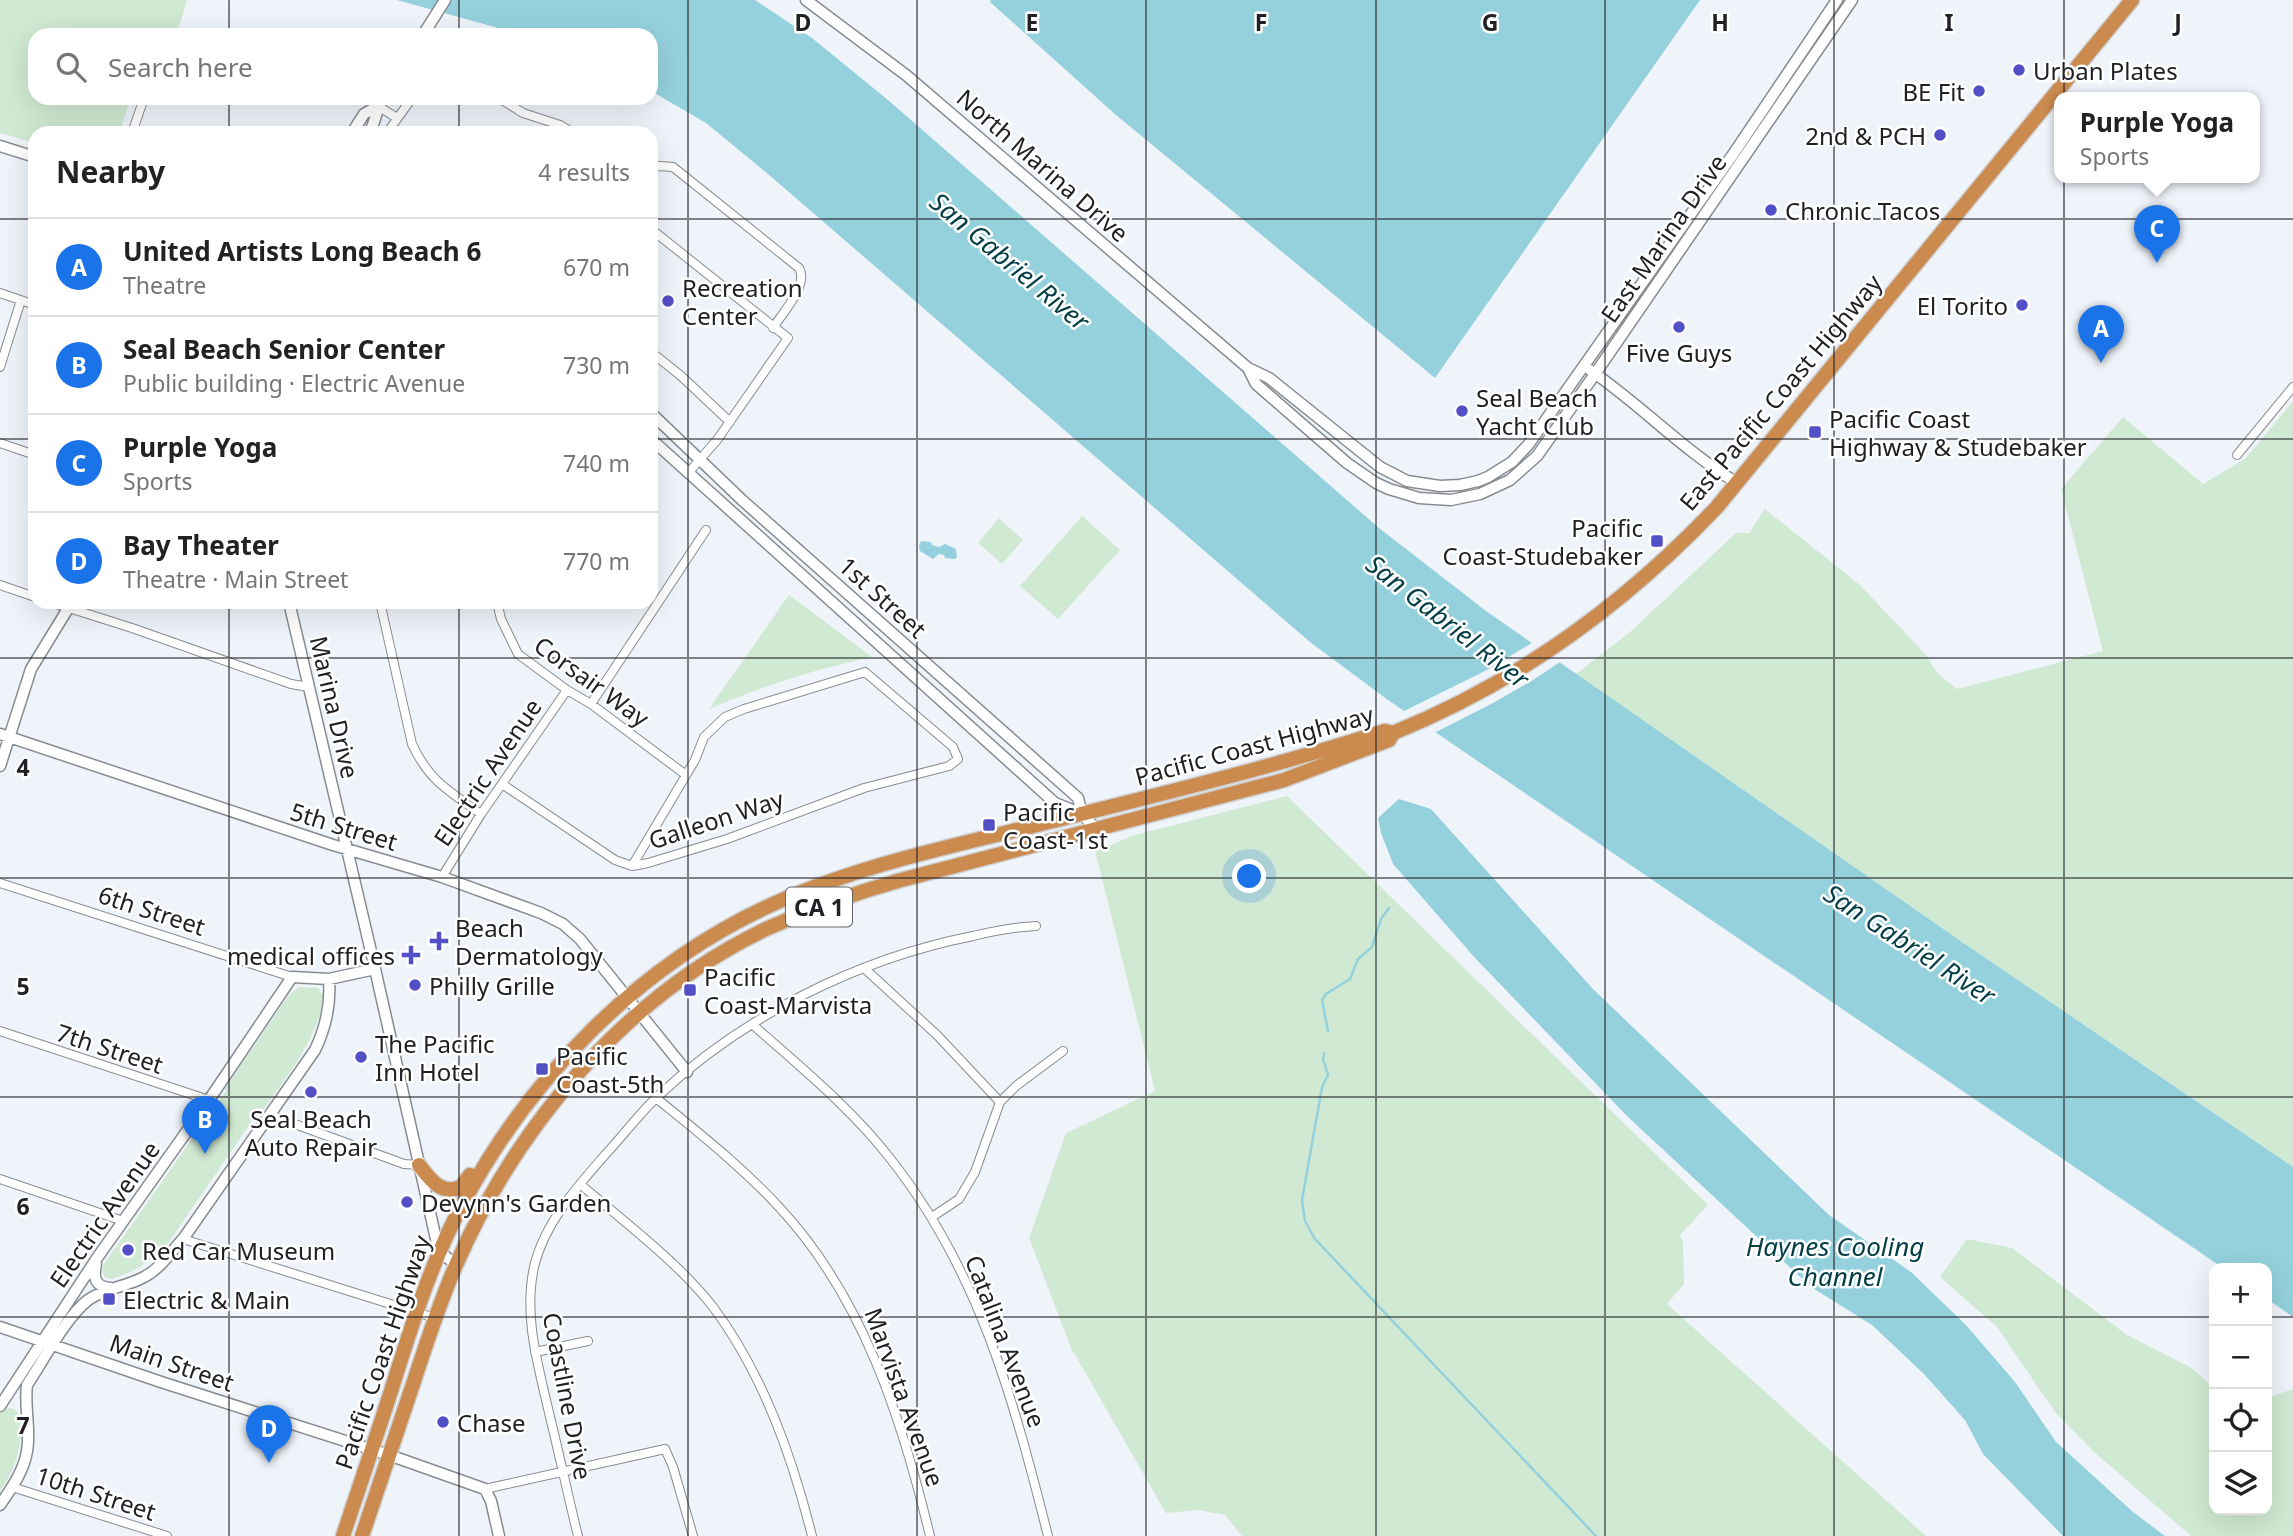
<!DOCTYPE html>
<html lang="en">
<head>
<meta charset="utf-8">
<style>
	body { margin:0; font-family:"Noto Sans",sans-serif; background:#f6f6f6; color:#222 }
	.controls { position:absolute; right:21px; bottom:21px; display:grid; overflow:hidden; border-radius:14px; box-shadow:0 7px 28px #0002 }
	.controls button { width:63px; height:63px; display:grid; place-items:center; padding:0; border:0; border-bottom:2px solid #e0e0e0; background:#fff; color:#222; font:35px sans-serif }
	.you { position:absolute; left:1250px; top:877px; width:24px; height:24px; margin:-18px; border:5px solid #fff; border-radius:50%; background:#1a73e8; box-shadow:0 0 0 10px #1a73e833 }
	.badge { display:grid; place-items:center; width:46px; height:46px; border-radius:50%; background:#1a73e8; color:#fff; font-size:23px; font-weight:700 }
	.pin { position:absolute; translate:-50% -58px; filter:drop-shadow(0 2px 4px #0008) }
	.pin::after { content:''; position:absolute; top:37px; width:24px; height:21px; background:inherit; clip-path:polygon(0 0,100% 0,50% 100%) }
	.popup { position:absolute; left:2054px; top:92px; width:206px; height:91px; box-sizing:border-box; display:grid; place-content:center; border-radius:14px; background:#fff; filter:drop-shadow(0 2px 5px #0005); font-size:23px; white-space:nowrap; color:#767676 }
	.popup b { font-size:26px; color:#222 }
	.popup::after { content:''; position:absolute; left:50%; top:100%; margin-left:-14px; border:14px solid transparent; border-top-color:#fff }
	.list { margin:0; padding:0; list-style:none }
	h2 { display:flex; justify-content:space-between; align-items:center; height:91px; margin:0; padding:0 28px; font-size:30px }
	h2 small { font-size:23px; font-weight:400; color:#767676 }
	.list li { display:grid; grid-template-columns:46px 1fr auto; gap:21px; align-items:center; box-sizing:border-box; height:98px; padding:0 28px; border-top:2px solid #e0e0e0 }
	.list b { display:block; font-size:26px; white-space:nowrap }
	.list p { margin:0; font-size:23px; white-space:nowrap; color:#767676 }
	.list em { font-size:23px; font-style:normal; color:#767676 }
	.icon { flex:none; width:38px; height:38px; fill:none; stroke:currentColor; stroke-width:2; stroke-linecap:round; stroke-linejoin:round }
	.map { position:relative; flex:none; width:2293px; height:1536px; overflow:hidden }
	.search { position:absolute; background:#fff; box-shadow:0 7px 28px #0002; left:28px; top:28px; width:630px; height:77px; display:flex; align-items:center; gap:18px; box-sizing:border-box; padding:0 24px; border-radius:21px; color:#767676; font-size:26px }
	.panel { position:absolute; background:#fff; box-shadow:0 7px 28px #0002; left:28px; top:126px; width:630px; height:483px; border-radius:21px }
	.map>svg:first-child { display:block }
	.green { fill:#d0e9d2 }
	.water { fill:#94d1dc }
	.pier { fill:#eff4fa }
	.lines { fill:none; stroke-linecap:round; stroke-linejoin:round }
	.stream { stroke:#94d1dc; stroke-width:2.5 }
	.street-casing { stroke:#888c91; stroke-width:10 }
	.secondary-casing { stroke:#888c91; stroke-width:13 }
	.highway-casing { stroke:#cececf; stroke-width:17 }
	.street { stroke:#fff; stroke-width:8 }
	.secondary { stroke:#fff; stroke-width:10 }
	.highway { stroke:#cb8a4e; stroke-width:14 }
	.grid { fill:none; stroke:#202124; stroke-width:2; stroke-opacity:0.55 }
	.poi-dot { fill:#534fc6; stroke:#fff; stroke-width:2.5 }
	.labels { text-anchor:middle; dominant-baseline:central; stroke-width:5; stroke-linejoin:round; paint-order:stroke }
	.shield { fill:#fff; stroke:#636466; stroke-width:2 }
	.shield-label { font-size:23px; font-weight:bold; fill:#202124 }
	.poi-label { font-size:24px; fill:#202124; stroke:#fff; text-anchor:start }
	.street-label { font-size:24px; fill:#202124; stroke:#fff }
	.water-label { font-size:26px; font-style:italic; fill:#033e47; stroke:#fff }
	.grid-label { font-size:23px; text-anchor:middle; font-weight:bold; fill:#202124; stroke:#fff; stroke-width:5; stroke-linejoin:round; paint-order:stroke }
</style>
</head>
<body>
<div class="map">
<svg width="2293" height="1536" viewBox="0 0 2293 1536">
	<rect width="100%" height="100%" fill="#eff4fa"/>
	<path class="green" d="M0,0H187L177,33L35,35V98H131L119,133H35V143L0,133Z
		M2293,401V1167L1962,942L1576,674L1630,632L1736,533H1749L1765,509L1860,585L1926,655L1937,673L1957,689L2103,651L2061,489L2123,417L2203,484L2246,458Z
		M1082,516L1120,550L1058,619L1020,586Z
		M999,518L1023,540L1002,564L978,543Z
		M789,595L872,657C816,669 762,686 709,709Z
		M1287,796L1708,1205L1680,1235L1683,1242L1684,1284L1667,1304L1926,1536H1242L1225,1515L1198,1510L1166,1513L1071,1348L1029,1238L1066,1133L1155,1091L1095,851L1135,835Z
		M299,987L319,988L320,993H324C319,1039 289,1072 264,1109L261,1108L258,1112L169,1242C152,1262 136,1271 111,1279L105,1277L102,1271L104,1264L226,1091L225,1089L288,996Z
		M1967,1239L2012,1248L2127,1335L2190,1367L2214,1388V1510H2267V1398L2293,1389V1536H2191L2093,1451L2055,1412L1997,1327L1940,1277Z
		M8,1408L14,1409L20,1415C23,1444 17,1467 0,1491V1413Z"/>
	<path class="water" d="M397,0H755L812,38L888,100L1379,528L1486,611L1962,942L2293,1167V1317L2267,1299V1268H2223L1388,700L1310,642L768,174L706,123L651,91V35H524Z
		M991,0H1700L1435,378L1116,115L990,2Z
		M921,541L931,542L932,545L939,547L945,544L956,549L957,557L955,559L945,558L944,555L939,554L933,559L920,551L919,546Z
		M1399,799L1431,809L1593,989L1829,1215L1911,1272L1966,1325L2015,1382L2056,1442L2133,1512L2165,1536H2063L1983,1454L1965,1420L1924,1374L1872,1325L1811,1287L1628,1117L1475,958L1393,864L1381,833L1378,818Z"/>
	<path class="pier" d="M1535,641L1563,660L1533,680L1493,703L1432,734L1400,713L1487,670Z"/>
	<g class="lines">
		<path class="stream" d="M1328,1031L1322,1000L1326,994L1350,979L1358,959L1372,947L1381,919L1389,908
			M1324,1053L1323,1059L1328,1075L1322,1087L1302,1200L1305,1221L1315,1239L1596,1536"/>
		<defs>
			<path id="street" d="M499,98L523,113L560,125L573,133
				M378,106L397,118
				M132,133L144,98
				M387,133L412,98
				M651,167L660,166L673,167L799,268C809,285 783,312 773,328
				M651,229L788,338L717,440L689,472
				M0,293L35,305
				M651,352L680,375L730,422
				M0,367L21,300
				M0,443L35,455
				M2237,455L2293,387
				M0,585L35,597
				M50,602L132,628L291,684L309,687
				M380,602L412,744C429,781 449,791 481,814
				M497,602L501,619L518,654L567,690L591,704L686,775
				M591,704L706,530
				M502,784L615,860L632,866L648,863L727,839L864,788L949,766L958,759L953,747L865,672L744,709L725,717L704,737L695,760L632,866
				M442,877L481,814L567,690
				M0,883L292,977
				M864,968L937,1035L1000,1102
				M752,1024C799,1066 850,1107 889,1157C979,1270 1013,1398 1048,1536
				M0,1031L209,1100
				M656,1098C699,1133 741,1166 779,1207C863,1297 902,1419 930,1536
				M270,1115L404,1164L419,1165
				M0,1179L123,1221
				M580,1184C623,1221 679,1263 713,1307C763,1374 792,1456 812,1536
				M932,1217L959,1199L975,1172L1000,1102L1016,1086L1063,1051
				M183,1239L435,1318
				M535,1352L588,1341
				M12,1487L167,1536
				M485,1489L665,1449L673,1467L693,1536
				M578,1536C568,1496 560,1457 550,1417C539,1368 523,1318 534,1267C544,1224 576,1188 604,1156C622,1137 638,1115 657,1097C743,1016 857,959 973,936C994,931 1014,927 1036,926"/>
			<path id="secondary" d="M806,0L906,75L1248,368L1269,378L1380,467L1407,481L1440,486L1460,485L1478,481L1488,477L1512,462L1528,445L1734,153L1837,0
				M423,35L445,0
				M352,133L364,114L378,106
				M369,133C376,122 376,109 383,98
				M0,146L35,157
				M1248,368L1256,384L1302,424L1347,463L1376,483L1389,489L1419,498L1451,500L1480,494L1510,480L1537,456L1595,374L1852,0
				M1590,370C1641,405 1684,451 1737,483
				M651,413L742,500L1078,798L1082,814
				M651,439L1055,803L1082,814L1096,829
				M289,602L373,960L436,1239L439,1251L456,1265
				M0,734L333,845L442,877L541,913L563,924L580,939L687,1072
				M0,766L31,669L72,602
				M96,1264C93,1278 95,1287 111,1288
				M0,1327L161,1382L389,1455L485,1489L491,1501L499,1536
				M0,1406L97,1258L209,1100L292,977L329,979L375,969
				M0,1505C11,1489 24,1471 27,1451C31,1429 24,1407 27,1385C43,1361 66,1317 88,1300C105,1288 126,1287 144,1277C160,1269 171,1252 183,1239L315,1050C326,1027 331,1004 329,979"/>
			<path id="highway" d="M419,1165C430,1179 441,1196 461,1187L470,1175
				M343,1536C361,1481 380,1427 397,1372C415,1315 433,1259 462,1205C530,1077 638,966 771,905C852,868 939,849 1025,828C1145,798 1267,769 1385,731L1393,733
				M362,1536C378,1487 395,1439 411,1390C425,1348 438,1306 456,1265C517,1125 626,996 766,929C810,909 855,893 901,880L1284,780L1389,740L1393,733C1517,683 1625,604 1717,507L2132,0"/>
		</defs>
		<use href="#street" class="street-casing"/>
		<use href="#secondary" class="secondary-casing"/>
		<use href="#highway" class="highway-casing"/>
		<use href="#street" class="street"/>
		<use href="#secondary" class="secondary"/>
		<use href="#highway" class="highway"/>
	</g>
	<path class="grid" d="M229,0V35M459,0V35M688,0V1536M917,0V1536M1146,0V1536M1376,0V1536M1605,0V1536M1834,0V1536M2064,0V1536M229,98V133M459,98V133M0,219H35M651,219H2293M0,439H35M651,439H2293M229,602V1536M459,602V1536M0,658H2293M0,878H2293M0,1097H2293M0,1317H2214M2267,1317H2293"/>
	<g class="poi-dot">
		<circle cx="2019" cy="70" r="7"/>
		<circle cx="1979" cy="91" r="7"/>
		<circle cx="1940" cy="135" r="7"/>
		<circle cx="1771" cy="210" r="7"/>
		<circle cx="668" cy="301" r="7"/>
		<circle cx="2022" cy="305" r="7"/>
		<circle cx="1679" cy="327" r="7"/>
		<circle cx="1462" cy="411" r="7"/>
		<rect x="1808" y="425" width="14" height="14" rx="3.5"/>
		<rect x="1650" y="534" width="14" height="14" rx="3.5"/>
		<rect x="982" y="818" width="14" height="14" rx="3.5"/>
		<path d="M435.5 930.5h7v7h7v7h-7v7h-7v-7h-7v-7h7z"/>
		<path d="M407.5 944.5h7v7h7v7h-7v7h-7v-7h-7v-7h7z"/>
		<circle cx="415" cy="985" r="7"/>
		<rect x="683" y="983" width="14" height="14" rx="3.5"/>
		<circle cx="361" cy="1057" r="7"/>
		<rect x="535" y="1062" width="14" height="14" rx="3.5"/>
		<circle cx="311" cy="1092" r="7"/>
		<circle cx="407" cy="1202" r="7"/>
		<circle cx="128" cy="1250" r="7"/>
		<rect x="102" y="1292" width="14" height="14" rx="3.5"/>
		<circle cx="443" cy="1422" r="7"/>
	</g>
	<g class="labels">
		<rect class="shield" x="786" y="887.5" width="66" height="39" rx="5"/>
		<g class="shield-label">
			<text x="819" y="907">CA 1</text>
		</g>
		<g class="poi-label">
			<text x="2033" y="70">Urban Plates</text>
			<text x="1965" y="91" text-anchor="end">BE Fit</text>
			<text x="1926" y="135" text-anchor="end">2nd &amp; PCH</text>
			<text x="1785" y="210">Chronic Tacos</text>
			<text x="682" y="287">Recreation<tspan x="682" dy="28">Center</tspan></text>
			<text x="2008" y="305" text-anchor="end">El Torito</text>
			<text x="1679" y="352" text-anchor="middle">Five Guys</text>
			<text x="1476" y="397">Seal Beach<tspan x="1476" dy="28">Yacht Club</tspan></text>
			<text x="1829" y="418">Pacific Coast<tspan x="1829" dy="28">Highway &amp; Studebaker</tspan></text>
			<text x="1643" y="527" text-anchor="end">Pacific<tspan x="1643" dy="28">Coast-Studebaker</tspan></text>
			<text x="1003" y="811">Pacific<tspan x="1003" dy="28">Coast-1st</tspan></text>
			<text x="455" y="927">Beach<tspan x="455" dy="28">Dermatology</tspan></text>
			<text x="395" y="955" text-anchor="end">medical offices</text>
			<text x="704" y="976">Pacific<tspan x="704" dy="28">Coast-Marvista</tspan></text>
			<text x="429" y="985">Philly Grille</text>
			<text x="375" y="1043">The Pacific<tspan x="375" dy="28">Inn Hotel</tspan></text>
			<text x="556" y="1055">Pacific<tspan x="556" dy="28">Coast-5th</tspan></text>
			<text x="311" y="1118" text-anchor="middle">Seal Beach<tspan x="311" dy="28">Auto Repair</tspan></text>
			<text x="421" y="1202">Devynn's Garden</text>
			<text x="142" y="1250">Red Car Museum</text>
			<text x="123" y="1299">Electric &amp; Main</text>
			<text x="457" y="1422">Chase</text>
		</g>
		<g class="street-label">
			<text transform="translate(1043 165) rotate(41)">North Marina Drive</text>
			<text transform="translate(1663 238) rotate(-55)">East Marina Drive</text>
			<text transform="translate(1780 392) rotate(-50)">East Pacific Coast Highway</text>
			<text transform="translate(883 597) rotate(42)">1st Street</text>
			<text transform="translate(592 681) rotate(36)">Corsair Way</text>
			<text transform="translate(335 707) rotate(77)">Marina Drive</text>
			<text transform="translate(1254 745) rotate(-15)">Pacific Coast Highway</text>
			<text transform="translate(487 772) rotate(-56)">Electric Avenue</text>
			<text transform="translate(716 819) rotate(-18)">Galleon Way</text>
			<text transform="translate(344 826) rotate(17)">5th Street</text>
			<text transform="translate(152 910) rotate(18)">6th Street</text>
			<text transform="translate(110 1048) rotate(18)">7th Street</text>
			<text transform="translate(104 1214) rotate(-55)">Electric Avenue</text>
			<text transform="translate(1006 1341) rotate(69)">Catalina Avenue</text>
			<text transform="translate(382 1352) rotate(-71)">Pacific Coast Highway</text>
			<text transform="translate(172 1362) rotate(19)">Main Street</text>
			<text transform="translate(568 1396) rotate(79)">Coastline Drive</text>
			<text transform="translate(905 1397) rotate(70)">Marvista Avenue</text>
			<text transform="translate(96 1493) rotate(18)">10th Street</text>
		</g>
		<g class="water-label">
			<text transform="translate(1010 261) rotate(40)">San Gabriel River</text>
			<text transform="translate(1448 621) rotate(38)">San Gabriel River</text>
			<text transform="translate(1910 944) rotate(33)">San Gabriel River</text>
			<text x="1835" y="1246">Haynes Cooling<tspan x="1835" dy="30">Channel</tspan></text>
		</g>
	</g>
	<g class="grid-label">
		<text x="803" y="31">D</text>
		<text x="1032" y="31">E</text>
		<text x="1261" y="31">F</text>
		<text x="1490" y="31">G</text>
		<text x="1720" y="31">H</text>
		<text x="1949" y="31">I</text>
		<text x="2178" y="31">J</text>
		<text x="23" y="776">4</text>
		<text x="23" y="995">5</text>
		<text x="23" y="1215">6</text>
		<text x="23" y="1434">7</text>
	</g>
</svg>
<div class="controls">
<button>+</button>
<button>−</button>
<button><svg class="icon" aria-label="locate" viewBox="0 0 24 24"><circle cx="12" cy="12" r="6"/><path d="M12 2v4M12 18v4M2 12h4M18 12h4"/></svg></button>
<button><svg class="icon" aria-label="layers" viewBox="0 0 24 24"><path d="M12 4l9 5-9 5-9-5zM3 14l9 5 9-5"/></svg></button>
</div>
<div class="you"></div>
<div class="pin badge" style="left:2101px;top:363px">A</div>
<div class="pin badge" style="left:205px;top:1154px">B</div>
<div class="pin badge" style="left:2157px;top:263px">C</div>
<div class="popup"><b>Purple Yoga</b>Sports</div>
<div class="pin badge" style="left:269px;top:1463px">D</div>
<div class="search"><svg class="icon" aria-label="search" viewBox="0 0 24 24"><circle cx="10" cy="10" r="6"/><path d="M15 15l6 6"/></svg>Search here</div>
<section class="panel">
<h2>Nearby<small>4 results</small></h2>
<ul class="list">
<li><span class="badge">A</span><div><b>United Artists Long Beach 6</b><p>Theatre</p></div><em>670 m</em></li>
<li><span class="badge">B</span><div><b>Seal Beach Senior Center</b><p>Public building · Electric Avenue</p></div><em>730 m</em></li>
<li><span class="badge">C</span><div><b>Purple Yoga</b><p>Sports</p></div><em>740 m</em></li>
<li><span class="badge">D</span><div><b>Bay Theater</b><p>Theatre · Main Street</p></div><em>770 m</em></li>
</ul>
</section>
</div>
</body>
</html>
